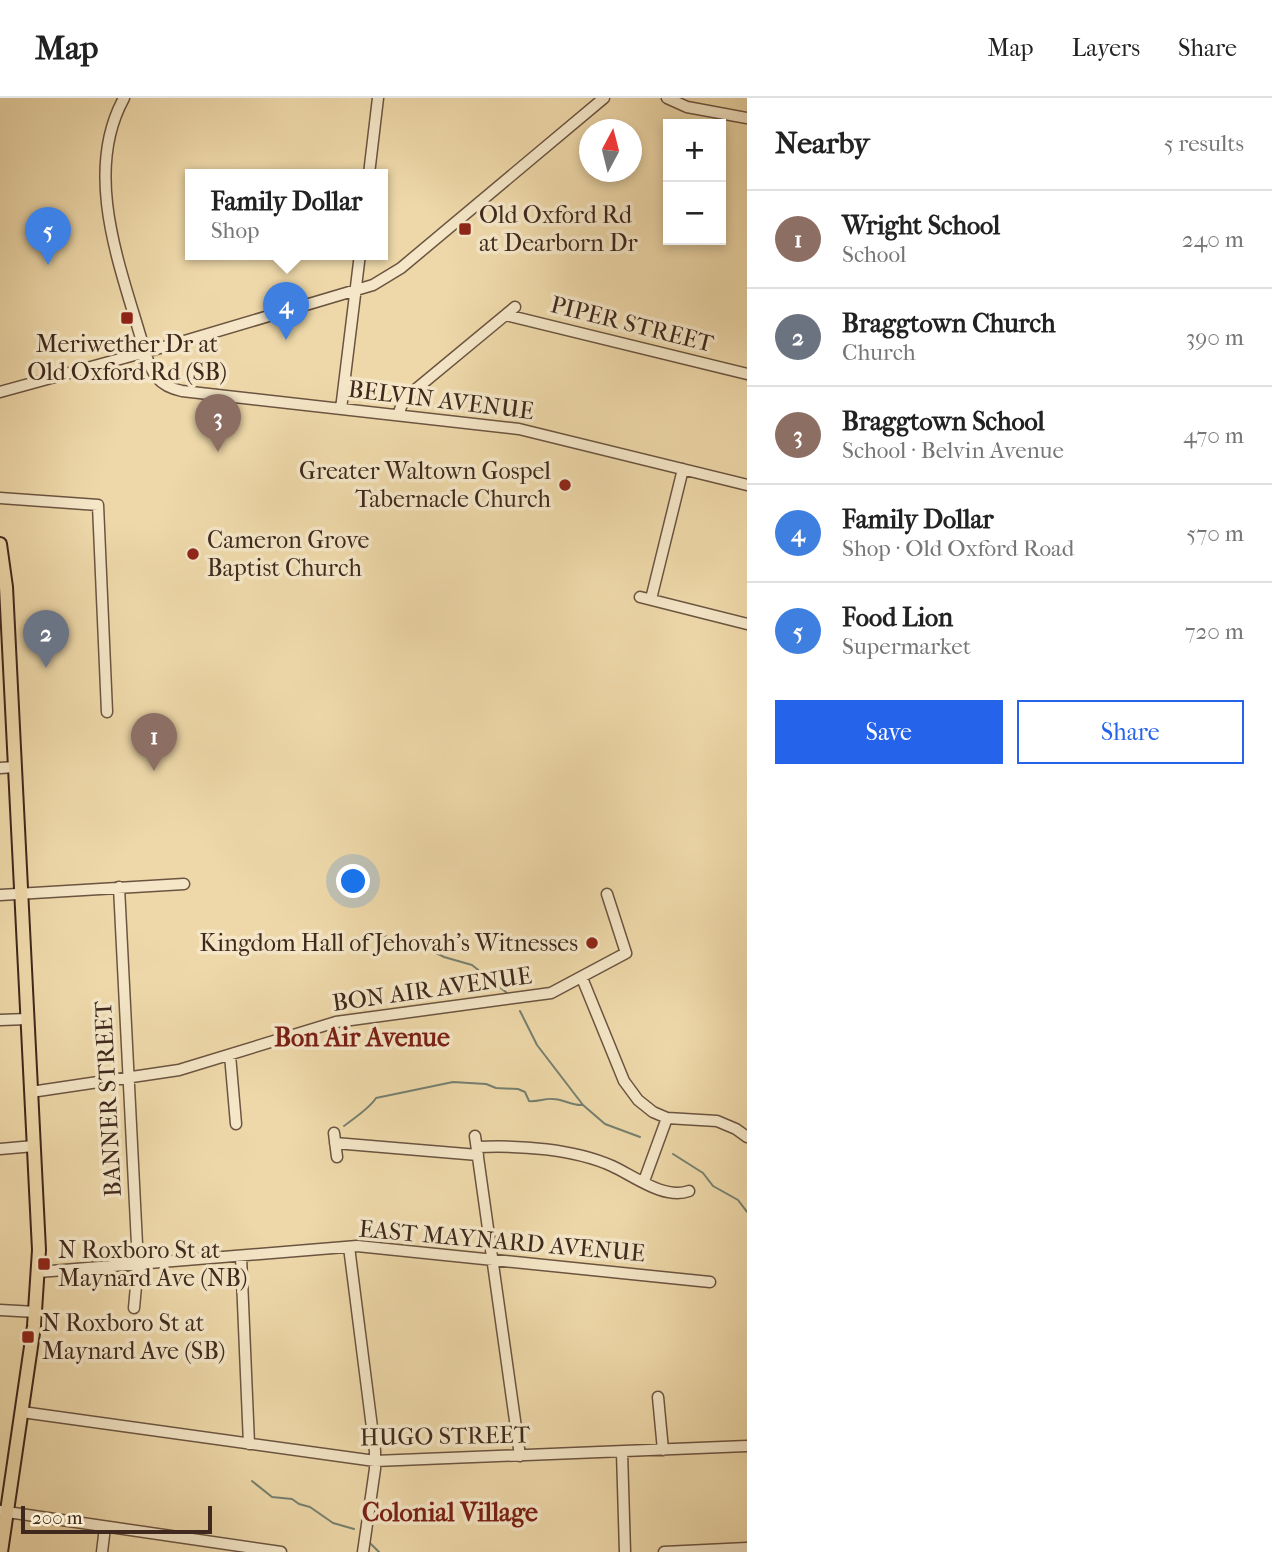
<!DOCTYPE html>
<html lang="en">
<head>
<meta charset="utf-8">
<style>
	body { margin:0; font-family:"IM FELL French Canon",serif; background:#f6f6f6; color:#222 }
	.controls { position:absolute; right:21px; top:21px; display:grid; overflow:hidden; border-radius:0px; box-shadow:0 4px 10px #0003 }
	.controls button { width:63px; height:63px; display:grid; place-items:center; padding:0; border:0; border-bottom:2px solid #e0e0e0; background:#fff; color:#222; font:35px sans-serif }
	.compass { position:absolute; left:579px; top:21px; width:63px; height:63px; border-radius:50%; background:#fff; box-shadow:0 4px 10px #0003; rotate:7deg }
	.scale { position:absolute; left:21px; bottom:18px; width:191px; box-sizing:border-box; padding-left:7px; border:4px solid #3f281d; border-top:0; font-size:19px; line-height:24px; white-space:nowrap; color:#3f281d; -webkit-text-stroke:5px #f4e6c7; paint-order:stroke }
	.you { position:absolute; left:354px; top:784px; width:24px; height:24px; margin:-18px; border:5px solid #fff; border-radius:50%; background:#1a73e8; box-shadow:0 0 0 10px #1a73e833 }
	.badge { display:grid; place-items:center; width:46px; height:46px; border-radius:50%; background:#2563eb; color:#fff; font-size:23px; font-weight:700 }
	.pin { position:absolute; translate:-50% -58px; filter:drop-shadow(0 2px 4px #0008) }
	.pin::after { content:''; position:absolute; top:37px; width:24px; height:21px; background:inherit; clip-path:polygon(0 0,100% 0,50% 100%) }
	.popup { position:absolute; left:185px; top:71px; width:203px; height:91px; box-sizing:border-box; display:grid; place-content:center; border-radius:0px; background:#fff; filter:drop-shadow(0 2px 5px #0005); font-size:23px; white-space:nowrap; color:#767676 }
	.popup b { font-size:26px; color:#222 }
	.popup::after { content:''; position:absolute; left:50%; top:100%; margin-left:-14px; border:14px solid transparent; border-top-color:#fff }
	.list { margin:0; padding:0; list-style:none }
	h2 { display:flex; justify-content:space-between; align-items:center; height:91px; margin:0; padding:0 28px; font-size:30px }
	h2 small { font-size:23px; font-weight:400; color:#767676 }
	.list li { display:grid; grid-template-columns:46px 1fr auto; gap:21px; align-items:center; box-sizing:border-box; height:98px; padding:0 28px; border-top:2px solid #e0e0e0 }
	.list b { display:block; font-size:26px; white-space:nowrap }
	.list p { margin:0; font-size:23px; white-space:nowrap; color:#767676 }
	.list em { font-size:23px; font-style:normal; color:#767676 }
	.actions { display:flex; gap:14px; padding:21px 28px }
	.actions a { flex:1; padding:16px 0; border:2px solid #2563eb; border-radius:0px; text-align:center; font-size:24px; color:#2563eb }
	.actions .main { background:#2563eb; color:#fff }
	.map { position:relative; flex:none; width:747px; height:1454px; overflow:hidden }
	header { display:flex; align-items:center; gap:42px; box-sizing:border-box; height:98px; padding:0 35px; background:#fff; border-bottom:2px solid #e0e0e0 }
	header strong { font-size:33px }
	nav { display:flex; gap:38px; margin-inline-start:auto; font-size:24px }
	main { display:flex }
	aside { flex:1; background:#fff }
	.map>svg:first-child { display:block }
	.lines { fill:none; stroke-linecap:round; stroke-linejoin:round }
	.stream { stroke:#758070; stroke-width:2 }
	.minor-casing { stroke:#6b5440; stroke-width:13 }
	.major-casing { stroke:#3f281d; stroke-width:16 }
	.minor { stroke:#f4e6c7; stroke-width:10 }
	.major { stroke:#eed8a9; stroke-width:12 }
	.poi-dot { fill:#8f2418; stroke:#f4e6c7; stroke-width:2.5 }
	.labels { text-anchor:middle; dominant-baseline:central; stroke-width:7; stroke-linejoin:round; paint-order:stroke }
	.poi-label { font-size:24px; fill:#3f281d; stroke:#f4e6c7; text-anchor:start }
	.street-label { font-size:24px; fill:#3f281d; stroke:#f4e6c7 }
	.neighbourhood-label { font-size:26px; font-weight:bold; fill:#7a1f14; stroke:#f4e6c7 }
</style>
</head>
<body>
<header>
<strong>Map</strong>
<nav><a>Map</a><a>Layers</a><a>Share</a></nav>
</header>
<main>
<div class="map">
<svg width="747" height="1454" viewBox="0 0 747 1454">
	<rect width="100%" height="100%" fill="#eed8a9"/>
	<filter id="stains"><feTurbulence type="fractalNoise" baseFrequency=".00286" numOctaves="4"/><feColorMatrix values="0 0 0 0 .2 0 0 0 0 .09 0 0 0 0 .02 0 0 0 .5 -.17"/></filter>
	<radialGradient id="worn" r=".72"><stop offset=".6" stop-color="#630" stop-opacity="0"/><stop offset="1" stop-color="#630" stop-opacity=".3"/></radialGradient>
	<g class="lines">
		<path class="stream" d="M361,841L384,838L421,847L444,859L472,867L507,895
			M520,913L537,947L583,1007L605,1026L640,1039
			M344,1028C354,1020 369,1011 376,1000L453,984L486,986L496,990L518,991L525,994L529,1003C538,1004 545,1000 553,1001C564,1001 571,1008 583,1007
			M673,1056L703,1075L713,1088L738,1102L747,1114
			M252,1383L272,1399L292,1401L299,1406L310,1409L333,1425L354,1431
			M371,1446L379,1454"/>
		<defs>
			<path id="minor" d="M124,0C81,78 123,175 145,254C152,276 158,288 182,293L519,331L747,387
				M667,0L687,9L747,20
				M369,76L378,0
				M506,217L747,276
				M0,294L171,247L373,187L401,170L604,0
				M341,311L360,156
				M398,317L404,301L515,209
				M0,400L98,407L107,614
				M640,499L747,526
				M651,501L683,371
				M0,670L15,669
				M119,789L138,1166L134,1210
				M0,797L184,786
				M582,880L624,983L638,1002L653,1014L667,1020L717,1023L736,1031L747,1039
				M0,922L27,921
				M230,957L236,1026
				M31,994L179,972L336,924L551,895L626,855L607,796
				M334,1035L337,1059
				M475,1038L520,1358
				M335,1045L478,1057
				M477,1049C520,1047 574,1051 612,1068C634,1078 664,1102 689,1093
				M0,1051L34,1048
				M644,1083L667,1020
				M349,1149L375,1353V1371L363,1454
				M241,1158L249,1346
				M39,1174L357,1148L710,1184
				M0,1212L36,1214
				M658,1299L663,1352
				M22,1314L375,1363L747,1348
				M622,1354L625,1454
				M0,1413L281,1454
				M102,1454L105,1429
				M664,1454L747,1450"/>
			<path id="major" d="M0,446L6,489L39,1152L34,1228L1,1454"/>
		</defs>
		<use href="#minor" class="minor-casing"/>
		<use href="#major" class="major-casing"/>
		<use href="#minor" class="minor"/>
		<use href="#major" class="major"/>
	</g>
	<g class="poi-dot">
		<rect x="458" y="124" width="14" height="14" rx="3.5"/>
		<rect x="120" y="213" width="14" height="14" rx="3.5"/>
		<circle cx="565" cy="387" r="7"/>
		<circle cx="193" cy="456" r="7"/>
		<circle cx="592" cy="845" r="7"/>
		<rect x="37" y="1159" width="14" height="14" rx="3.5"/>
		<rect x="21" y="1232" width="14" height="14" rx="3.5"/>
	</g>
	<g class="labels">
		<g class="poi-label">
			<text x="479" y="117">Old Oxford Rd<tspan x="479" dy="28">at Dearborn Dr</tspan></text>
			<text x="127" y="246" text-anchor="middle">Meriwether Dr at<tspan x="127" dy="28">Old Oxford Rd (SB)</tspan></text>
			<text x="551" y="373" text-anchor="end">Greater Waltown Gospel<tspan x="551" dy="28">Tabernacle Church</tspan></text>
			<text x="207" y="442">Cameron Grove<tspan x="207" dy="28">Baptist Church</tspan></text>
			<text x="578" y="845" text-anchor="end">Kingdom Hall of Jehovah’s Witnesses</text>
			<text x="58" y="1152">N Roxboro St at<tspan x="58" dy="28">Maynard Ave (NB)</tspan></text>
			<text x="42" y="1225">N Roxboro St at<tspan x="42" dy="28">Maynard Ave (SB)</tspan></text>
		</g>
		<g class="street-label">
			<text transform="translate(632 226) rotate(14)">PIPER STREET</text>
			<text transform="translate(441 302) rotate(7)">BELVIN AVENUE</text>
			<text transform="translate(432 891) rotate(-8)">BON AIR AVENUE</text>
			<text transform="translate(108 1001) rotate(-93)">BANNER STREET</text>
			<text transform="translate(502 1143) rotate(5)">EAST MAYNARD AVENUE</text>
			<text transform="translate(445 1338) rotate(-1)">HUGO STREET</text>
		</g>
		<g class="neighbourhood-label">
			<text x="362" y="939">Bon Air Avenue</text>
			<text x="450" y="1414">Colonial Village</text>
		</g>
	</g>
	<rect width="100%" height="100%" filter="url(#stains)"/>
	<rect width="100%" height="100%" fill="url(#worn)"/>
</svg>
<div class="controls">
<button>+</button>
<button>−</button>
</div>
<svg class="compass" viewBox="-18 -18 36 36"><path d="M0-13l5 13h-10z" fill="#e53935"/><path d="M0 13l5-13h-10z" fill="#767676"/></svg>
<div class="scale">200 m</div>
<div class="you"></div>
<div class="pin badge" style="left:154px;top:673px;background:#8d6e63">1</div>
<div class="pin badge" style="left:46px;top:570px;background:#6b7280">2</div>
<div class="pin badge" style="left:218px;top:354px;background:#8d6e63">3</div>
<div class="pin badge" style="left:286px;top:242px;background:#3f7fe0">4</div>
<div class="popup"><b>Family Dollar</b>Shop</div>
<div class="pin badge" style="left:48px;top:167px;background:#3f7fe0">5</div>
</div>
<aside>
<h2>Nearby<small>5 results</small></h2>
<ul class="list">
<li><span class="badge" style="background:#8d6e63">1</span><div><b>Wright School</b><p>School</p></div><em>240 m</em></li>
<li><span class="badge" style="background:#6b7280">2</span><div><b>Braggtown Church</b><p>Church</p></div><em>390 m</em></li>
<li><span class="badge" style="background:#8d6e63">3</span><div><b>Braggtown School</b><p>School · Belvin Avenue</p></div><em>470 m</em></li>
<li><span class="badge" style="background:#3f7fe0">4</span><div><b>Family Dollar</b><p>Shop · Old Oxford Road</p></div><em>570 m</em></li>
<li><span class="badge" style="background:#3f7fe0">5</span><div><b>Food Lion</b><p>Supermarket</p></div><em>720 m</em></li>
</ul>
<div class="actions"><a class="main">Save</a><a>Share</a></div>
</aside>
</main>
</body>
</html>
